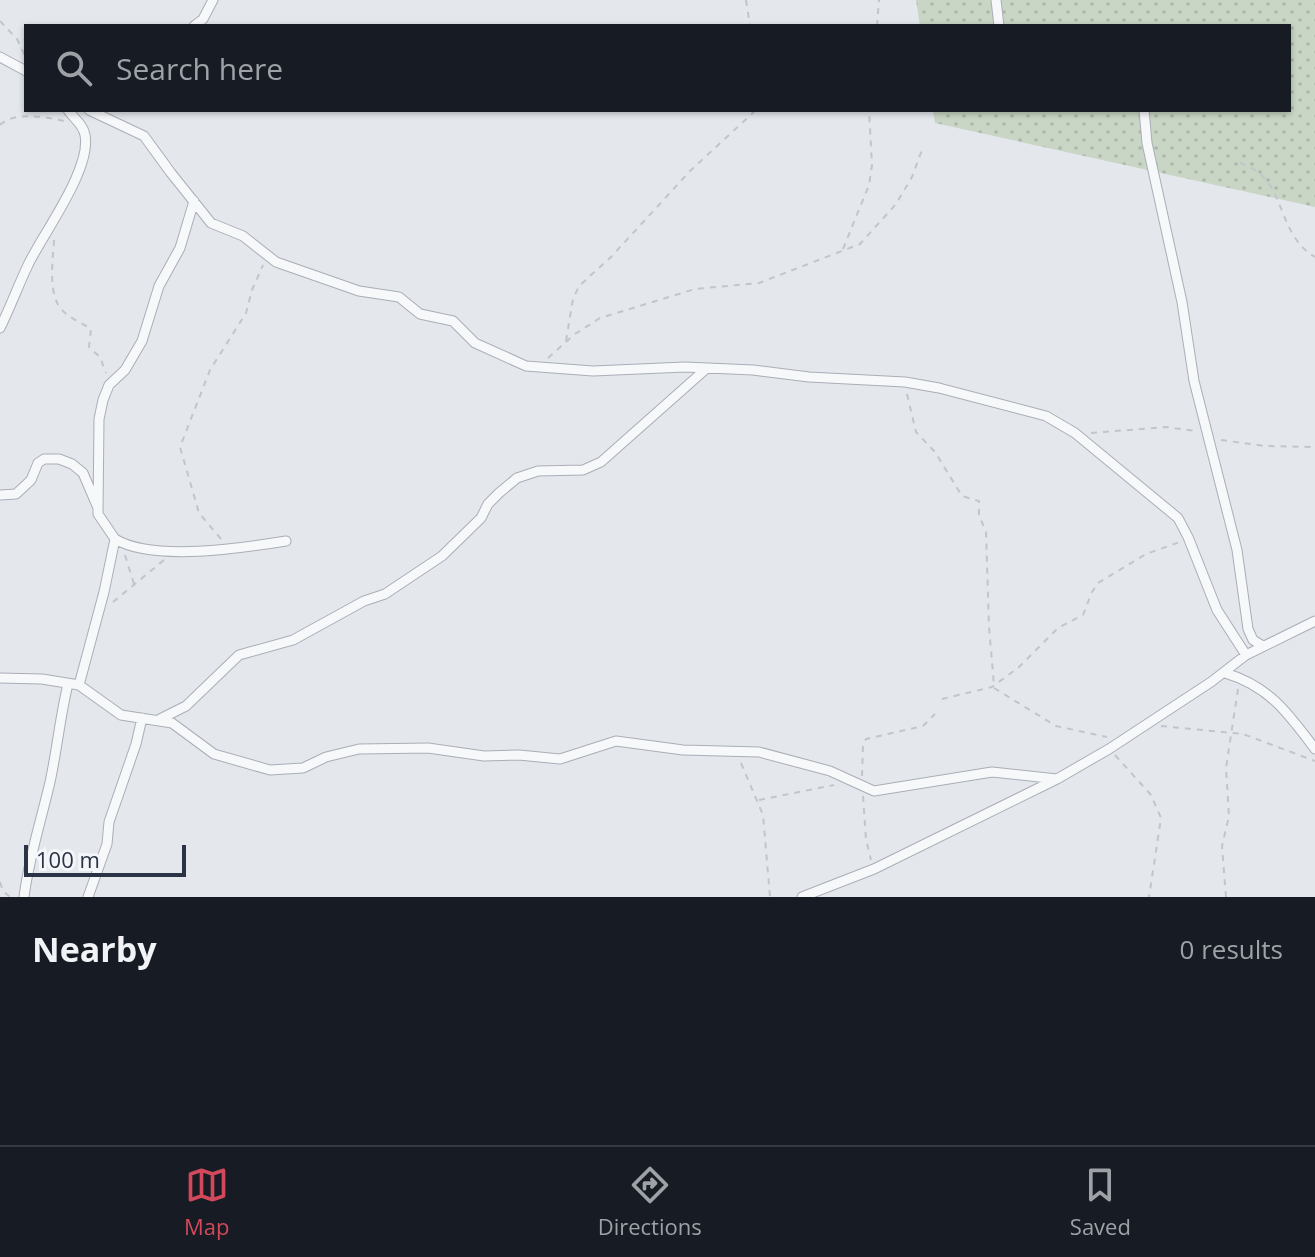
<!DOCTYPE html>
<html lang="en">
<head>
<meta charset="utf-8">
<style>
	body { margin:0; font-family:"Open Sans",sans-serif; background:#20242c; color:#f1f3f6 }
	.scale { position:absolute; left:24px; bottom:20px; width:162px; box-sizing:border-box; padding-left:8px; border:4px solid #2b3445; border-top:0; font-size:22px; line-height:28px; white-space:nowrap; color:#2b3445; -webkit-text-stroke:6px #f4f6f9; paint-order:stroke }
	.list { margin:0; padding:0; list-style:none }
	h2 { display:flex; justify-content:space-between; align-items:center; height:104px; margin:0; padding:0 32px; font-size:34px }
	h2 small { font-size:26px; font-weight:400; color:#9ea1a6 }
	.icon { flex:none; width:44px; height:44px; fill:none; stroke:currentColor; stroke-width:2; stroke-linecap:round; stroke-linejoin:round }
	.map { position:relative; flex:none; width:1315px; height:897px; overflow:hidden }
	.search { position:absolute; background:#171b24; box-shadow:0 2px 6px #0004; left:24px; right:24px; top:24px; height:88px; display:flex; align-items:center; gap:20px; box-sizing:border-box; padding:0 28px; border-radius:0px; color:#9ea1a6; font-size:30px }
	.sheet { height:248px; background:#171b24 }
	nav { display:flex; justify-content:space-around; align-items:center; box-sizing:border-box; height:112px; border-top:2px solid #363941; background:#171b24; font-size:22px; color:#9ea1a6 }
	nav a { display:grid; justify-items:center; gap:4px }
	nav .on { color:#d1495b }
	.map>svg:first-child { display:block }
	.grass { fill:url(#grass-dots) }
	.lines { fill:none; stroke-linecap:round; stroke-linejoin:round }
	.street-casing { stroke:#a9aeb7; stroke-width:11 }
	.path { stroke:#c2c5cb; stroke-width:2; stroke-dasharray:6 6; stroke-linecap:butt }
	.street { stroke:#f7f8fa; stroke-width:9 }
</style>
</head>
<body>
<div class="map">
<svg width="1315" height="897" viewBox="0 0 1315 897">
	<defs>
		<pattern id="grass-dots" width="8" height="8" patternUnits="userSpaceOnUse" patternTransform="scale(2)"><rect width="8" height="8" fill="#c9d6c5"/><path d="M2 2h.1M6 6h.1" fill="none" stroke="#adb8ab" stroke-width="1.8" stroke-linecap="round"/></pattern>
	</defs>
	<rect width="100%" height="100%" fill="#e4e7ec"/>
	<path class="grass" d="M916,0H1315V207L935,123L933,110H1289V26H920Z"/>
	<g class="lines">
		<defs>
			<path id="street" d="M996,0L999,26
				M194,26L203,19L213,0
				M0,57L26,71
				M89,110L144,136L171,173L211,223L243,236L276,262L359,291L399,297L420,314L453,321L475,343L526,366L593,371L685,367L753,370L809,377L905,382L939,388L1046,416L1075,433L1178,518L1188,537L1217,610L1246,655
				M1144,110L1147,143L1182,302L1194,381L1237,550L1248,629L1253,640L1263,646
				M0,328C10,308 18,286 28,265C42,235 92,169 85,135C83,124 74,119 68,110
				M0,495L16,494L31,480L38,463L44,459H59L72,464L83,473L98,508
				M115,539C153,562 243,548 286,541
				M1225,673C1269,686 1288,713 1315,749
				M0,678L42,679L79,685L121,715L172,723L214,754L270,770L303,768L326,757L359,749L428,748L484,756L519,755L560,759L616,741L683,750L759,752L830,771L874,791L992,772L1057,779
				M79,685L104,592L115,539L98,514L99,419L103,400L109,385L125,370L142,341L159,286L180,248L194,201
				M160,719L186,706L239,655L293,640L364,601L385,594L442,556L481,518L488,504L499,493L517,478L538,471L583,470L601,462L707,368
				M24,897C29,857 41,821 50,782C57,750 60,717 68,684
				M88,897L107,844L109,822L136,744L142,718
				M802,897L874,869L1057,779L1109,749L1211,682L1246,655L1315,621"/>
		</defs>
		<use href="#street" class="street-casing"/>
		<path class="path" d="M746,0L750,26
			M0,21L17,39L26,58
			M877,26L879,0
			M0,125C14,111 46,117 64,121
			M1240,163C1288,177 1274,233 1315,257
			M54,240C53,260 47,296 63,311C71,319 82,323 91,329L89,347L100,357L106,373
			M843,249L869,185L872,165L869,110
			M566,341L573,299L579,286L611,257L690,171L756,110
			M548,358L575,334L600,318L695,289L759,283L860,244L896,204L912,177L923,147
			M907,394L916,432L935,452L962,496L979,501V515L986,532L989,627L994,685
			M1091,433L1166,427L1196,431
			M1221,440L1265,446L1315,447
			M221,539L199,513L180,447L210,370L246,313L252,290L263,265
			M125,555L134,584
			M113,602L164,560
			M994,688L1056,726L1107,737
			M942,699L992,687L1019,667L1058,628L1083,615L1092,592L1098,583L1146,554L1180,542
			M1161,726L1243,734L1315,761
			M1115,755L1151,795L1161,818L1149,897
			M741,763L763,815L770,897
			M862,776L863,744L866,739L923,726L935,714
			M863,796L866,839L871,860
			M759,800L834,785
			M0,882L3,891L10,897
			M1226,897L1222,846L1229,816L1226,768L1238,689"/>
		<use href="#street" class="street"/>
	</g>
</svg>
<div class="scale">100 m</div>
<div class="search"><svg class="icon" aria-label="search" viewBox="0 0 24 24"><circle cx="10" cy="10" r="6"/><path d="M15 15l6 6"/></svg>Search here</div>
</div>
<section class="sheet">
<h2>Nearby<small>0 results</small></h2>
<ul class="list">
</ul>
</section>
<nav>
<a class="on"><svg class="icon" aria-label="map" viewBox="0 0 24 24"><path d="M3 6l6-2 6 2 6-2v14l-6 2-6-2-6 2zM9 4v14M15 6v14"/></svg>Map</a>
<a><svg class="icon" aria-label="directions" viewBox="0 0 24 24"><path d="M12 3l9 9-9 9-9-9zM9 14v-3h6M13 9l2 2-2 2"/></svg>Directions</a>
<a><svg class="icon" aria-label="saved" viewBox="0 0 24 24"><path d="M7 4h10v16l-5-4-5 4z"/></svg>Saved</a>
</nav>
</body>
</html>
